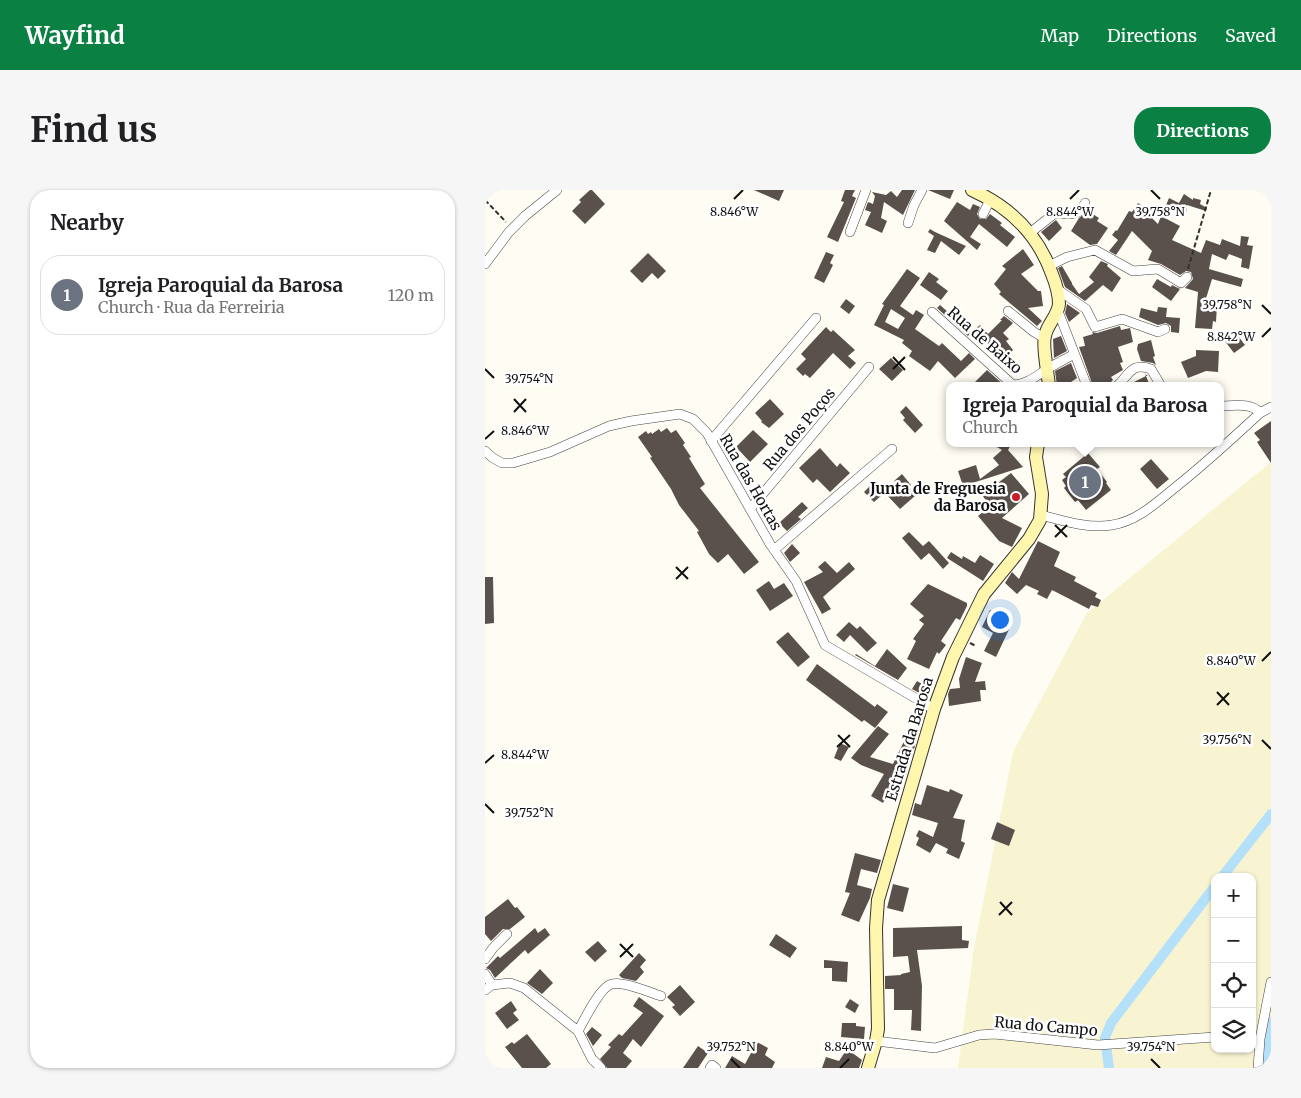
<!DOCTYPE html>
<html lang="en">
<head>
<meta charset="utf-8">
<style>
	body { margin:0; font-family:Merriweather,serif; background:#f6f6f6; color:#202124 }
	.controls { position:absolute; right:15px; bottom:15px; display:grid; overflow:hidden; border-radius:10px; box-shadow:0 1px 4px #0004 }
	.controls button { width:45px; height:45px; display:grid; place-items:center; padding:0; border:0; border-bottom:1px solid #e0e0e0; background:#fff; color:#202124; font:25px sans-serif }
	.you { position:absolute; left:514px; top:429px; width:18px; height:18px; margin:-12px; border:4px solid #fff; border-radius:50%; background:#1a73e8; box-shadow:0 0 0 8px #1a73e833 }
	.badge { display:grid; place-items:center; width:32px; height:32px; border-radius:50%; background:#0b8043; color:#fff; font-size:16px; font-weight:700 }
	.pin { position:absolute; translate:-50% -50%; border:2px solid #fff; box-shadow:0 1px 5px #0006 }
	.popup { position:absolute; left:461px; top:192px; width:278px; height:65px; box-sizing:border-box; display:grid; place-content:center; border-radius:10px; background:#fff; filter:drop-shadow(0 1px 4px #0005); font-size:16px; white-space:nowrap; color:#757577 }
	.popup b { font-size:19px; color:#202124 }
	.popup::after { content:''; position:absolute; left:50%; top:100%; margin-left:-10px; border:10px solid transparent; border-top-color:#fff }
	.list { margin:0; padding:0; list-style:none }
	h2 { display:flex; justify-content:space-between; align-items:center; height:65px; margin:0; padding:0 20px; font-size:21px }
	h2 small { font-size:16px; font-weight:400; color:#757577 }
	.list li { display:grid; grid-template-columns:32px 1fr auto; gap:15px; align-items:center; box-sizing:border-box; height:80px; margin:0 10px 10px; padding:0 10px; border:1px solid #e0e0e0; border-radius:20px }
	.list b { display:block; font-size:19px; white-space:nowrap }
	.list p { margin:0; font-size:16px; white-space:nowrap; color:#757577 }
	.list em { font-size:16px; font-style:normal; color:#757577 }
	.icon { flex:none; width:28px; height:28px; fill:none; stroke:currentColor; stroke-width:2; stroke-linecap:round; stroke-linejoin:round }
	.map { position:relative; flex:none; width:786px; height:878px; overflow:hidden; border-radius:20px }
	header { display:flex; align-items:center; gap:30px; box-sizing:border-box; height:70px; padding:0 25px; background:#0b8043; color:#fff }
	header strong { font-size:24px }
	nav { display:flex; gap:28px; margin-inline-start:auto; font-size:18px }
	.intro { display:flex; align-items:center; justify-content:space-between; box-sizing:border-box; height:120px; padding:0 30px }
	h1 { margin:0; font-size:35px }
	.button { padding:12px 22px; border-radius:20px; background:#0b8043; color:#fff; font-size:18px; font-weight:700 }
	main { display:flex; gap:30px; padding:0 30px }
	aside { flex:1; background:#fff; border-radius:20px; box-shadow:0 1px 4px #0004 }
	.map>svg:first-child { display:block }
	.farmland { fill:#f8f4d1; fill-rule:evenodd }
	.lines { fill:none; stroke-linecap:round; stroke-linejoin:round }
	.canal { stroke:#b4e0fa; stroke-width:10 }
	.building { fill:#5a514c; fill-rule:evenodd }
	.street-casing { stroke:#434343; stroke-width:10 }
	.secondary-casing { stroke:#323232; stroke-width:14 }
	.path { stroke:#323232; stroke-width:2; stroke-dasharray:5 2.5; stroke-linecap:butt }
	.street { stroke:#fff; stroke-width:9 }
	.secondary { stroke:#fff6ae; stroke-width:12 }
	.ticks { fill:none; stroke:#101010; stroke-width:2 }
	.poi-dot { fill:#cb1d27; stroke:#fff; stroke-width:2 }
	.labels { text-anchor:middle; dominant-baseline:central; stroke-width:5; stroke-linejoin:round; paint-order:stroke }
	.street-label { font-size:15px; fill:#101010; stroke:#fff }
	.poi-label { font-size:15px; font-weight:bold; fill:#101010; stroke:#fff; text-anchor:end }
	.ticks-label { font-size:12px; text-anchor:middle; fill:#101010; stroke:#fff; stroke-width:5; stroke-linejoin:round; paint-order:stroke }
</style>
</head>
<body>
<header>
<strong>Wayfind</strong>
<nav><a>Map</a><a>Directions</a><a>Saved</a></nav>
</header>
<div class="intro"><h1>Find us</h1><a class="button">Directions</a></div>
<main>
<aside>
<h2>Nearby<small></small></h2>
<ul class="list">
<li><span class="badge" style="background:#6b7280">1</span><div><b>Igreja Paroquial da Barosa</b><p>Church · Rua da Ferreiria</p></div><em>120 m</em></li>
</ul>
</aside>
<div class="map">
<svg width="786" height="878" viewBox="0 0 786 878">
	<rect width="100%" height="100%" fill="#fffdf3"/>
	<path class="farmland" d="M786,272V878H473L489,758L528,562L602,423ZM730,687H767V859H730Z"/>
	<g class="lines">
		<path class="canal" d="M737,687L786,624
			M624,878L620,848L626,833L730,696
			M782,878L786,832"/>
	</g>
	<path class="building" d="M105,0H107L120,14L100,34L87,21L96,12L94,10Z
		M269,0H299L294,11Z
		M360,0H370L367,6L371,8L353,52L342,47L359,12L356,11Z
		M417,0H430L418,25L399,12L396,28L402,31L397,43L380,35L386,22L380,20L383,12L388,14L390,6L387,2L401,5L406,1L412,7Z
		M443,0H469L465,9Z
		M699,4L708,10V8L716,10L715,14L722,18L721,21L702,15L701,23L679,20L684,8L694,13Z
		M472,12L485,20L488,14L495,17L492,24L495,29H501L505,24L517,33L515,35L530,47L522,57L494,34L485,47L496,54L492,60L459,31Z
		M653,13L659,17L658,19L673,34L676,26L695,36L687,50L716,63L721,50L735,55L737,49L755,56L756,46L764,47L762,55L768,56L764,79L756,77L757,69L744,64L741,70L727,64L724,79L758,89L756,97L727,89L719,115H732L731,132L728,131L727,139L710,138L713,102L700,98L708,89L706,82L701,81L695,85L676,74L663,70L667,61L647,41L631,65L624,61L633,50L627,45L631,40L632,41L644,21L647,22Z
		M603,21L614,28L612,31L623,38L612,54L605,55L586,41L594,28Z
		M571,30L577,38L564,51L556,42Z
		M445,39L450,42L481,56L474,65L456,51L450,63L442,60L449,46L443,42Z
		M538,59L549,75L536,84L553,101H556L558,116L543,118L557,131L552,136L514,104L516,102L509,94L521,79L517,76Z
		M341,62L349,65L345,73L348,75L339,93L329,88Z
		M163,63L181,81L173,89L167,83L157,93L145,81Z
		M616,71L623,74L622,76L636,88L627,102L618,95L600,111L580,97L573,78L577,76L587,93V94L594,104L609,92L604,87Z
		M422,79L435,88L415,116L428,125L431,120L439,125L430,139L454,156L457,153L476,171L484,163L490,169L470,188L453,171L445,181L424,166L427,161L417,153L419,150L389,135L399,115L397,114ZM406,119L420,128L413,139L400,132Z
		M444,82L454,89L451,92L463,101L456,110L435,95Z
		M672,89L686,97L687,95L695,99L686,111L667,97Z
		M361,109L370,116L364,124L355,117Z
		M582,114L595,123L584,132L580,123Z
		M455,115L486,142L483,146L452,118Z
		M673,117L682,118L681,127L695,128L694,143L686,142V136L681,133L673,135L654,127L656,118L672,122Z
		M519,126L528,133L518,143L524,149L521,151L528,160L518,170L496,146L494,148L488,141L495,135L503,144L517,130H515Z
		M635,136L636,140L645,138L648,152L633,157L638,172L635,173L638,180L626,187L628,190L625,193L626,196H608L594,157L600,156L598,147L608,144L607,142L612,143Z
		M341,137L346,142L348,140L370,160L363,166L371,173L365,179L348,163L325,188L320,184L318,186L311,179L321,169L316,164Z
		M750,142L760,155L749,163L739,150Z
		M576,146L582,161L569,168L568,149Z
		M666,150L670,166L668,167L671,175L668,173L656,171L652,159L653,154Z
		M711,160L734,161L733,182L721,181L703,188L696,172L711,166Z
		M406,168L418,180L407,191L394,179Z
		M586,173L592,188L580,196H572L570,181Z
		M502,180L520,196H486Z
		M660,184L663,186H661L665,196H641L661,186Z
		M285,209L299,224L284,238L276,232L277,231L270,223Z
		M421,216L438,235L430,243L418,230L420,228L415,222Z
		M786,231V273L772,252L775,250L769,243Z
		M182,238L186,243L191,240L200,253L198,255L206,267L204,268L220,294L215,298L274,372L259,384L243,364L233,373L224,364L212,342L214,341L194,315L186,299L165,268L167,267L153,247L161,241L163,244L166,242L167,244L174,239L176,242Z
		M268,240L283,254L265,272L251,257Z
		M505,253H527L523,260L538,277L478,296L473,281L491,275L495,289L514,275L508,268L517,260Z
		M335,258L352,277L355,273L365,283L345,302L332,289L328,293L314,278Z
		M603,263L615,277L612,279L622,292L621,293L626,300L601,320L593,310L590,312L579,298L581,296L577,290L581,287L578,284Z
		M666,269L684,289L672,299L655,279Z
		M526,283L544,304L517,328L537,338L527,357L514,351L493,326L505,316L497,305Z
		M417,284L426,295L424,297L431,305L415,319L400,303L411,293L409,291Z
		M387,294L397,305L389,312L379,302Z
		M317,312L323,318L313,327L316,329L302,341L294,333Z
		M424,342L438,356L444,351L464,373L458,379L444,363L436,370L417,348Z
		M553,351L575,362L569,376L591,387L589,391L612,403L610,407L616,410L613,417L606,415L604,419L567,400L562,409L552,404L554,401L541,395L532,404L520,393L527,382L534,389Z
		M307,354L315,363L305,372L299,363Z
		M466,362L477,369L478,366L490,373L495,365L509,374L498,391L462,368Z
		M340,371L352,383L364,372L370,379L338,407L346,419L337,424L319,392L338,382L333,377Z
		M0,387H8L9,433L0,434Z
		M284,391L289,399L299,393L308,406L285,421L271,400Z
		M443,394L482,413V416L475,430L471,428L456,451L461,455L454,464L452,462L444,479L422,469L431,451L428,449L439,434L434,430L439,426L425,414Z
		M505,420L528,431L511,467L499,461L508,443L497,437Z
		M364,432L372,439L375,436L392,453L382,462L365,445L359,452L351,445Z
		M303,442L325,467L313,477L291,452Z
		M402,459L422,478L413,490L370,465L371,464L390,476Z
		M481,467L497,473L490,492L500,491L501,500H495L496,511L464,516L463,504L465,499L475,498L474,489Z
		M332,474L390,517L392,514L403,522L390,538L379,530L377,532L321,490Z
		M432,491L442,497L438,505L427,499Z
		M393,536L404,544L385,567L408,574L422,545L432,549L427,566L425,565L418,578L423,579L419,591L408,609L402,605L398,613L386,606L399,584L376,575L366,568Z
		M355,553L364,557L356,571L349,568Z
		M442,595L464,602L465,599L478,605L468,628L480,630L476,651L480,653L474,669L461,663L463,659L451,653L445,663L431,655L434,648L431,646L434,640L448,647L453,633L427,625L430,613L436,615Z
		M512,632L530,640L524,656L506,649Z
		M370,663L396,670L392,683L376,679L372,695L387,699L385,708L374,732L356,725L365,703L360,702Z
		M408,694L424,698L418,722L402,718Z
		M23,709L30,718L32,717L40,727L25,739H18L6,751L0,744V727Z
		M477,736V750L484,751L483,758L432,760L437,796L436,841L426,840L427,820H409V799H400V786L416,785V784L425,782L423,766L408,767V738Z
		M50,738L53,743L60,738L65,745L43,764L40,760L10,788L5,780L1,778L13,766L15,768Z
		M291,744L312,758L305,768L284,755Z
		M113,751L122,761L110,772L100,762Z
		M154,763L161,770L155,777L159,782L151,791L137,788L134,785Z
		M339,770L363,772L362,792L347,791V778H339Z
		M55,779L68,793L57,804L42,793Z
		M195,795L210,812L195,826L187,817L190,815L182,807Z
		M154,807L179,826L156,857L148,849L138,863L147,871L141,878H122L115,869L126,857L123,855L134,844L137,846L158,823L148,816Z
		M365,809L374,815L370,823L360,817Z
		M26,811L32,820L28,823L34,830L22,839L10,823Z
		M357,833H371V836L380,837L379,849L356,847Z
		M107,837L117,845L108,856L101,844Z
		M42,844L66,874L61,878H37L20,857L27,852L29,854Z
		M272,852L283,858L280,865L290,872L287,878H240L247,866L260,874Z
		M213,856L223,863L213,878H198Z
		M362,859L377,870L374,878H337L341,867L354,871Z"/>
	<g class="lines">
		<defs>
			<path id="street" d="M498,24L505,10
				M423,33L429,15L437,0
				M365,42L381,0
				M545,43L570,23C584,23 594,28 600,13
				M0,74L24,42L40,26L72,0
				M564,76L582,67L610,60L648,81L673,79L696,93L702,87
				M572,99L601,119L610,137L637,129L673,142L680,139
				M523,121L549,142L559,148
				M573,121L602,196
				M447,122L528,195C543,194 551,186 564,178C572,173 581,169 589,164
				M632,196C645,184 646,172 666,179L676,196
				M735,216C747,216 767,212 775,223
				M226,251L331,128
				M0,261L8,268L17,273H28L65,262L124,236L146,231L195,224L208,229L222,243L285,354L311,391L340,455L449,519
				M265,319L384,177
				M556,325C579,331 604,339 627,335C653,331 672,312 692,296C721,273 748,248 775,223L786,217
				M289,360L407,259
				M0,769L8,758L22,744
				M0,784L7,795
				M0,800L7,795L25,793L39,798L93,841L107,869L116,878
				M93,841C99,831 115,796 127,794C138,791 164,802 176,806
				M391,851L450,858L494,845L509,844L613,855L730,847
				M225,878L227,875L231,878
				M773,878L775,849L786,792"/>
			<path id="secondary" d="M487,0C525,17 553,45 567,84C571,94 574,104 574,114C573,126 562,134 560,146C557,157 563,183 564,196
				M383,878L391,851L393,839L391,738L393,710L449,519L468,467L499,404L544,349L555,330L557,304L551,267L553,253"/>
		</defs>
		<use href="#street" class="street-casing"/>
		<use href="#secondary" class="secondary-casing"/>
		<path class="path" d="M0,10L21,32
			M703,79L726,0
			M485,453L491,456"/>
		<use href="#street" class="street"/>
		<use href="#secondary" class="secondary"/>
	</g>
	<path class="ticks" d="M666,0L675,9M249,9L258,0M585,9L594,0M777,115L786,124M777,147L786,138M408,167L420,180M0,179L9,188M408,179L420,167M29,209L41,222M29,222L41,209M0,249L9,241M570,335L582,347M570,347L582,335M191,377L203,389M191,389L203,377M777,471L786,462M732,502L744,515M732,515L744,503M353,545L365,557M777,550L786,559M352,557L365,545M0,573L9,565M0,614L9,623M515,712L527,725M514,725L527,712M135,754L148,767M135,767L148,754M246,869L255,878M666,869L675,878M355,878L364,869"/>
	<circle class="poi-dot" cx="531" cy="307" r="5"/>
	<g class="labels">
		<g class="street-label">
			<text transform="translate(500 150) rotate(41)">Rua de Baixo</text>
			<text transform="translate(314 239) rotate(-50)">Rua dos Poços</text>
			<text transform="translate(266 292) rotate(60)">Rua das Hortas</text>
			<text transform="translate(424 549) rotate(-73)">Estrada da Barosa</text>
			<text transform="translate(561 836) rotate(5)">Rua do Campo</text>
		</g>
		<g class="poi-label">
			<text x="521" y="298">Junta de Freguesia<tspan x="521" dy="17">da Barosa</tspan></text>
		</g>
	</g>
	<g class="ticks-label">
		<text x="249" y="26">8.846°W</text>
		<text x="585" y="26">8.844°W</text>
		<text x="675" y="26">39.758°N</text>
		<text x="742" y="119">39.758°N</text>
		<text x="746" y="151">8.842°W</text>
		<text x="44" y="193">39.754°N</text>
		<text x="40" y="245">8.846°W</text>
		<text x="746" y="475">8.840°W</text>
		<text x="742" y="554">39.756°N</text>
		<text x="40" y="569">8.844°W</text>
		<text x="44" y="627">39.752°N</text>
		<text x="246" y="861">39.752°N</text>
		<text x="666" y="861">39.754°N</text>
		<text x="364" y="861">8.840°W</text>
	</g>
</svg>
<div class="controls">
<button>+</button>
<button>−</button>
<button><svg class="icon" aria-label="locate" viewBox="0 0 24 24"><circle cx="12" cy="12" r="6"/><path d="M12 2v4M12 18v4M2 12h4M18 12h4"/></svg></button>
<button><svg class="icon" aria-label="layers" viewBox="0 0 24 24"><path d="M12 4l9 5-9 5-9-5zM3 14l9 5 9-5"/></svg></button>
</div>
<div class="you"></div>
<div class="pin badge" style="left:600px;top:292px;background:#6b7280">1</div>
<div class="popup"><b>Igreja Paroquial da Barosa</b>Church</div>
</div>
</main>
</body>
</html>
